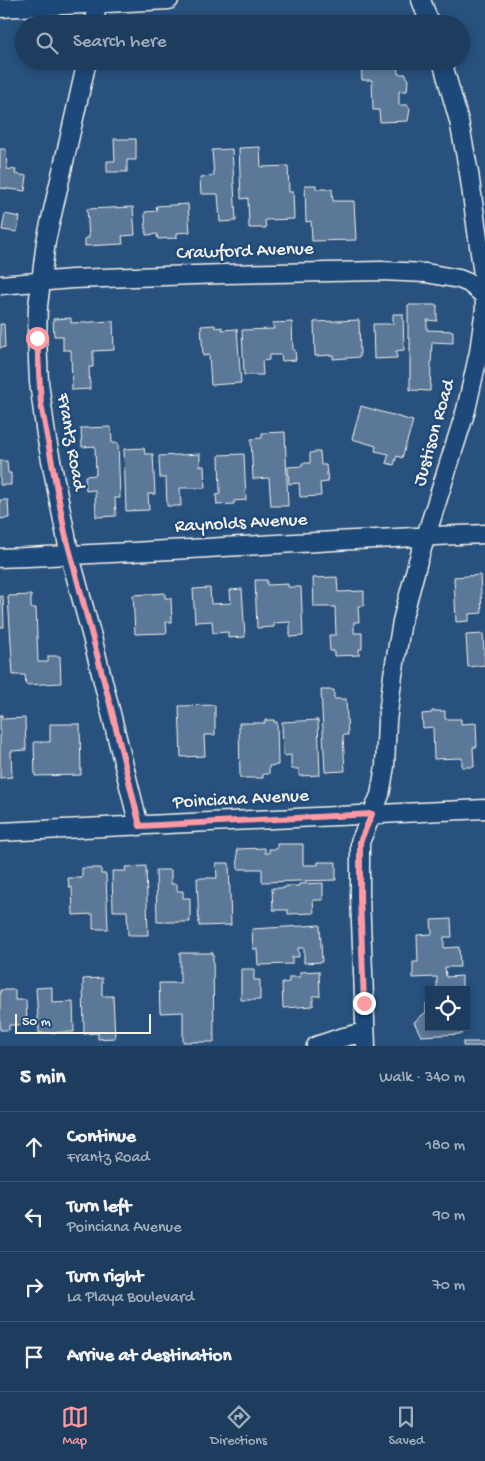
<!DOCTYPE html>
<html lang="en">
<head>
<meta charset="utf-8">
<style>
	body { margin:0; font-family:"Gochi Hand",sans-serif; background:#2b4867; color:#f1f3f6 }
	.controls { position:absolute; right:15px; bottom:15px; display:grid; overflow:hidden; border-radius:0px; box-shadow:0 2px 8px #0003 }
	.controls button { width:45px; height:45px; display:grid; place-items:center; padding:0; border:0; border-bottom:1px solid #3c5673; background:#1e3d5e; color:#f1f3f6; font:25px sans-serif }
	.scale { position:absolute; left:15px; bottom:12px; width:136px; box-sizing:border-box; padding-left:5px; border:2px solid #f4f1e8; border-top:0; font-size:14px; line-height:18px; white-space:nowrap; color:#f4f1e8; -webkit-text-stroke:4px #1f4a7a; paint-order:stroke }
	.stop { position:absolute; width:15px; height:15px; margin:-11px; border:4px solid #ff9aa2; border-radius:50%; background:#fff }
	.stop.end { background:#ff9aa2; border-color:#fff; box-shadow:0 1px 5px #0008 }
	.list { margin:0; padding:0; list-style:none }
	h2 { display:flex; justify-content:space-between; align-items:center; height:65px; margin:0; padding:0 20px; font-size:21px }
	h2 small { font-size:16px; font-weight:400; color:#a1aebc }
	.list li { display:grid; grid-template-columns:32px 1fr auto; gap:15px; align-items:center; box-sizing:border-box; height:70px; padding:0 20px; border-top:1px solid #3c5673 }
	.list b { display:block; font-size:19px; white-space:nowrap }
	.list p { margin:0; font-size:16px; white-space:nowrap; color:#a1aebc }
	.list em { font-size:16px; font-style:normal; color:#a1aebc }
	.icon { flex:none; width:28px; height:28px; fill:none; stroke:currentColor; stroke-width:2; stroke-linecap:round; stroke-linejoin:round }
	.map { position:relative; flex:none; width:485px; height:1046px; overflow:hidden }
	.search { position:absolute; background:#1e3d5e; box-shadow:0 2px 8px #0003; left:15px; right:15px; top:15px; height:55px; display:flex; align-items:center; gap:12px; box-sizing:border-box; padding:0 18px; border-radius:28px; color:#a1aebc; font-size:19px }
	.sheet { height:345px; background:#1e3d5e }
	nav { display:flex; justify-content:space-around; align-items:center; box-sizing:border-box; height:70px; border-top:1px solid #3c5673; background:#1e3d5e; font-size:14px; color:#a1aebc }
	nav a { display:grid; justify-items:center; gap:2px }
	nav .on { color:#ff9aa2 }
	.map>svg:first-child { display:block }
	.building { fill:#5b7899; stroke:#f4f1e8 }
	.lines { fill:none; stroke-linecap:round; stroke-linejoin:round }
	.minor-casing { stroke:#f4f1e8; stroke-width:21 }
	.minor { stroke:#1f4a7a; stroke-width:18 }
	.route { stroke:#ff9aa2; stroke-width:6 }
	.labels { text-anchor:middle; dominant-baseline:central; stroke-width:5; stroke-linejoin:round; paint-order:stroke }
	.street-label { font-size:19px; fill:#f4f1e8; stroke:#1f4a7a }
</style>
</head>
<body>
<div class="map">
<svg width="485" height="1046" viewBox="0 0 485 1046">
	<rect width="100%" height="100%" fill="#28517e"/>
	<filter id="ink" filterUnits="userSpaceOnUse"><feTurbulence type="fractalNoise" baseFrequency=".02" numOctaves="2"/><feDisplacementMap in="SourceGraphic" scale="10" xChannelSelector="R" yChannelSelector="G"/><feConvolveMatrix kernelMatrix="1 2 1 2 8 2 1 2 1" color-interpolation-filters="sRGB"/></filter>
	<g filter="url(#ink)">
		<path class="building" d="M308,61H350V63L309,64Z
			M361,61H397L398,74H406L408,81L407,91H399V105H408L410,109L408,121L380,122L379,110H373L372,80H362Z
			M114,139H136V160H127V172H107V161H115Z
			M260,147L261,167L288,166L289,192H293L294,219L265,220L266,228H249L248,198L241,199L239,148Z
			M0,149H6L7,169L16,170L15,174L27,176L25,191L0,188Z
			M232,149L236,221L220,222L218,194H201L200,177L214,176L212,150Z
			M305,185H316V189H332L333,201H354L356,240L312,241L311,221L306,222Z
			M188,204L190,232L177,233V238L158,239L157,234L146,235L145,212L157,211L156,206Z
			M133,207L135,235L122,236L123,244L85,246V238H89L87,209Z
			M5,214L20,217L17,232L2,230Z
			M408,305H437V321L427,320V330L453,331V343L432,342L430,391L410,390V338H408Z
			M393,314H403L404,350L396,351L397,358L374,359L373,324H393Z
			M71,318V323L113,321L114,350L93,351V367H89L90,389L72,390L71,350H63V336H54L53,319Z
			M359,320L360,357L333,359V355L315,356L314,322Z
			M292,322L293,350H295L296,360L282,361L281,355H269V360L262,361L263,375H244L242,330L274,329L273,323Z
			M0,324H4L5,347L0,348Z
			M215,325V328L222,327V330L237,329L241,383L211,385L209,355L203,356L201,326Z
			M361,406L413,421L402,458L397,456L394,465L386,463L389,454L375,451L376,446L352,439Z
			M111,427L112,443H118L120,498H115L116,516L96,517L95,490L86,491L85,476L96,475L95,446L82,447L81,428Z
			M285,432L288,506H271L269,478L253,479L251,439L262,438V433Z
			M144,448L145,454H153L155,494H148L149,510L126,511L124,449Z
			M315,452H320L321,465H326L328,482L320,483L321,496L300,497L299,483L289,484L288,467L302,466V463H310V453Z
			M200,454V466H204L205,488H180L181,506H167L166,478H160L159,456Z
			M244,454L246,500L234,501V504L217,505L216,495L220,494L219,455Z
			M0,461H7L8,473H11V485H0Z
			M0,500H8L9,518L0,519Z
			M480,575L482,613L469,614V621L456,622L454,577Z
			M337,577L338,592L364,591V606H358L359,622H354V633H362V649H359V655L334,656V651H330L329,635H336L335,607H314L313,578Z
			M255,580H267V585L288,584V587H301L303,636L290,637V622L274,623V627L257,628Z
			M210,588L211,604L231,603L230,590L242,589L245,637L228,638V632L213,633L212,621L195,622L193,589Z
			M165,593V598H171L172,622H166L167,633L135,634L133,595Z
			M31,595V608H36L38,662H48V656H60L61,683L26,685L25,675H13L8,596Z
			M0,596H3L4,627H0Z
			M483,634L485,665L468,667L466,635Z
			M321,690H334V699H346L348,735H343L345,771L325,772Z
			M215,705V735H204L205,756L181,757L179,706Z
			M432,711H445V719H461V724L476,723L477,747H473L474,767H462V758L434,759L433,727L423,728L422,714L432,713Z
			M0,715H2V719L25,718L26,750L11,751L12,777L0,778Z
			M265,720H274V722H277L278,765L269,766V774H263V778H240L239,723H265Z
			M318,720L320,775L299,776V769H291V755L283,756L282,722Z
			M50,724H80L81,775L35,776L34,742H50Z
			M277,844H303V865H318V862H336V880L262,882V869H238L237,849L265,848V853H269V849H277Z
			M216,863H229L231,925L199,926L197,878H217Z
			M146,866L148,935H128L127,911H113L112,871H126L125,867Z
			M82,868H101V874H106L108,929H93V914L73,915L72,887H69L68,878H82Z
			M156,870H171V884H177V891H183V898H190V922H157Z
			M323,883V900H313L314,913L288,914V910H273L272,888H285V886H299V884Z
			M451,919L452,937H444V948L459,947L460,967H445L446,977L462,976V990H437V977L413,978V962H418L417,935L432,934L431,920Z
			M320,925L322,962L304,963V948H298L299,957H292V964L258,965L257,949H253L252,929Z
			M180,953H213L214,1042H183V1012L160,1013L159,983H180Z
			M241,969H254V980H260V1000H241Z
			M319,971L320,996H313V1006L283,1008L282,983L289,982V977H300V972Z
			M102,978V996H113L115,1038L98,1039V1033L84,1034L83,979Z
			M52,987V1003L73,1002L74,1032L39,1033L36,988Z
			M0,990H15V1000H26L27,1025H9V1030H0Z
			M426,1003H429V1027H461L462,1034L421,1036L414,1022L426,1012Z
			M463,1042H485V1046H463Z"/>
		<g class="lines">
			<defs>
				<path id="minor" d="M421,0L430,24
					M0,8L169,0
					M95,24L96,0
					M87,61L46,241L38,306L37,338L39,382L46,435L70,556L92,637L139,826
					M0,285L72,279L225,274L382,271L426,273L459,279L469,283L485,296
					M0,558C162,552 323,540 485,534
					M0,832L485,809
					M316,1046L340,1038L365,1032
					M366,1046L360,897V842L380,795L385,766L387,721L393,675L402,621L418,561L466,410L479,352L485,308L484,282L469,173L459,121L442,61"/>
			</defs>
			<use href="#minor" class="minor-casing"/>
			<use href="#minor" class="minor"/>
		</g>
	</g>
	<g class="lines" filter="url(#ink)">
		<path class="route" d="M37,338L41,404L65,533L110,704L140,826L372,814L360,842V897L364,1003"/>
	</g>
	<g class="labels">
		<g class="street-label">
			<text transform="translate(245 252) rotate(-2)">Crawford Avenue</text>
			<text transform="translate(435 433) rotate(-74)">Justison Road</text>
			<text transform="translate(70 442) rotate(80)">Frantz Road</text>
			<text transform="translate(241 524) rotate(-3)">Raynolds Avenue</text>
			<text transform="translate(241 800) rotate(-3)">Poinciana Avenue</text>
		</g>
	</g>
</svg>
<div class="controls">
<button><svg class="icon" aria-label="locate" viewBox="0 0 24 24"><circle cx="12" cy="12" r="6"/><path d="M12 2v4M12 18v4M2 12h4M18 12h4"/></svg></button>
</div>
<div class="scale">50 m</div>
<div class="stop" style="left:37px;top:338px"></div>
<div class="stop end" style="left:364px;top:1003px"></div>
<div class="search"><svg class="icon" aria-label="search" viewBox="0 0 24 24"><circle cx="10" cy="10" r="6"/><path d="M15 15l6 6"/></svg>Search here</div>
</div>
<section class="sheet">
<h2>5 min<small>Walk · 340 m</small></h2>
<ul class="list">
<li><svg class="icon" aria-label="ahead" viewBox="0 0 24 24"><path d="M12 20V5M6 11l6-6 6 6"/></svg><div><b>Continue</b><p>Frantz Road</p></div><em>180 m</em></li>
<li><svg class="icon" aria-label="left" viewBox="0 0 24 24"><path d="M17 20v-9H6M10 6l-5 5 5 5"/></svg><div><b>Turn left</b><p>Poinciana Avenue</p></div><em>90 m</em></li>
<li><svg class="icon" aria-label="right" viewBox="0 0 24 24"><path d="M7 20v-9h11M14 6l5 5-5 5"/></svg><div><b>Turn right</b><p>La Playa Boulevard</p></div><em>70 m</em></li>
<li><svg class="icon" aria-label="arrive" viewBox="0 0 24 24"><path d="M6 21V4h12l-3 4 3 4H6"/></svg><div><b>Arrive at destination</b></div></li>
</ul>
</section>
<nav>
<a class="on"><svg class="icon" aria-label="map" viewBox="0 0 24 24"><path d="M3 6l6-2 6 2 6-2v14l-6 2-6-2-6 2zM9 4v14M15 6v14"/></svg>Map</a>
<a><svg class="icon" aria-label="directions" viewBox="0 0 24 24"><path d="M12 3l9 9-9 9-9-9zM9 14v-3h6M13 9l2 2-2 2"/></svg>Directions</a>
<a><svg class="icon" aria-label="saved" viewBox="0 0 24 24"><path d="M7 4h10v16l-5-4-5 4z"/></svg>Saved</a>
</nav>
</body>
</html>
